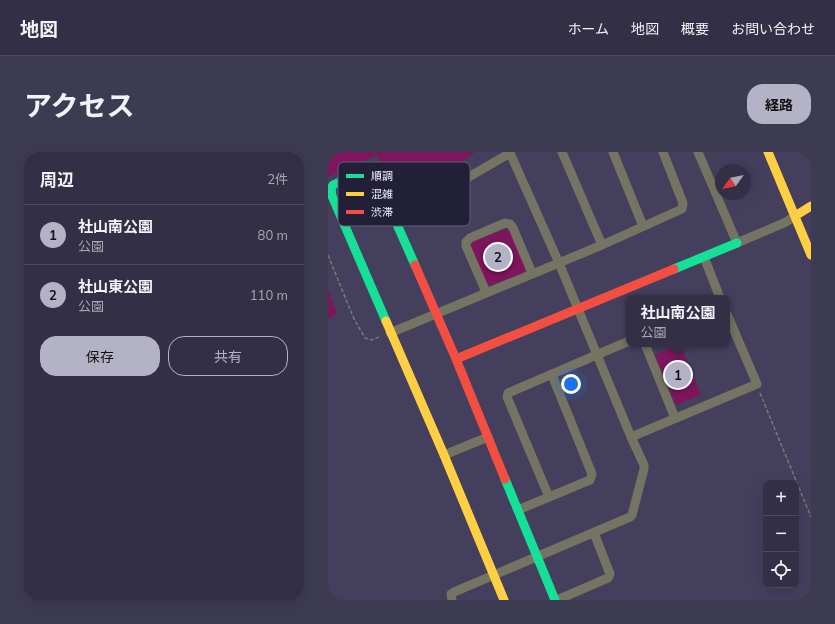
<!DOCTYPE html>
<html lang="ja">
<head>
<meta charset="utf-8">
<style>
	body { margin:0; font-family:Mulish,"Noto Sans JP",sans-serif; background:#3d3b51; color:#f1f3f6 }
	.controls { position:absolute; right:12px; bottom:12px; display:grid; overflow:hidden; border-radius:8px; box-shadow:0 4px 16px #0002 }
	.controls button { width:36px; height:36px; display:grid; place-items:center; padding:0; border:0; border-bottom:1px solid #4d4a5f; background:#322f46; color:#f1f3f6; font:20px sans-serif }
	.compass { position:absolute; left:387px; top:12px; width:36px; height:36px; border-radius:50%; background:#322f46; box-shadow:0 4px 16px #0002; rotate:237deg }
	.you { position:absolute; left:243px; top:232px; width:14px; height:14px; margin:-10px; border:3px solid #fff; border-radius:50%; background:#1a73e8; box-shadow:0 0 0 6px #1a73e833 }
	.badge { display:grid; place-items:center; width:26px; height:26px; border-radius:50%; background:#b4b2c6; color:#111; font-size:13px; font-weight:700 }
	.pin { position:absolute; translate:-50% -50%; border:2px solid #fff; box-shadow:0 1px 4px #0006 }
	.popup { position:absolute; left:298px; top:143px; width:104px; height:52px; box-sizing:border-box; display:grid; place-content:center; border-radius:8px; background:#322f46; filter:drop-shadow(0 1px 3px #0005); font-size:13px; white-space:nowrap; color:#a8a9b3 }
	.popup b { font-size:15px; color:#f1f3f6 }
	.popup::after { content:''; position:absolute; left:50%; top:100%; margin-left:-8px; border:8px solid transparent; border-top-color:#322f46 }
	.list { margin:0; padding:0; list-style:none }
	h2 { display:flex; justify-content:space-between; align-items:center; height:52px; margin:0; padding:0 16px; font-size:17px }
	h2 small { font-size:13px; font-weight:400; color:#a8a9b3 }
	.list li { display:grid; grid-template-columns:26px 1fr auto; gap:12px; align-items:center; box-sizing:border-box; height:60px; padding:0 16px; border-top:1px solid #4d4a5f }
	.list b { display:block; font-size:15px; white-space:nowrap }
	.list p { margin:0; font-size:13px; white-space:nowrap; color:#a8a9b3 }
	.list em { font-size:13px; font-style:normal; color:#a8a9b3 }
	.actions { display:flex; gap:8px; padding:12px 16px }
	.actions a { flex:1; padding:9px 0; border:1px solid #b4b2c6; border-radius:16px; text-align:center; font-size:14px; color:#b4b2c6 }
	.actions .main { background:#b4b2c6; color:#111 }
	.icon { flex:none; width:22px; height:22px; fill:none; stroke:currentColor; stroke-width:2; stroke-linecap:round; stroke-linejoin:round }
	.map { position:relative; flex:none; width:483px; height:448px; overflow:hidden; border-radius:16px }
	header { display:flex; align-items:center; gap:24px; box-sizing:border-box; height:56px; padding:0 20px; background:#322f46; border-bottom:1px solid #4d4a5f }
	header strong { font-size:19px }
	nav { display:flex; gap:22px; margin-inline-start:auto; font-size:14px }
	.intro { display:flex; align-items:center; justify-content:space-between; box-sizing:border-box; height:96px; padding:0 24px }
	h1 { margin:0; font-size:28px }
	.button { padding:10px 18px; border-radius:16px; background:#b4b2c6; color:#111; font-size:14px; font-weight:700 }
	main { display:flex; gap:24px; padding:0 24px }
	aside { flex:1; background:#322f46; border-radius:16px; box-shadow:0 4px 16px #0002 }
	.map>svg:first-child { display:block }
	.green { fill:#7e155d }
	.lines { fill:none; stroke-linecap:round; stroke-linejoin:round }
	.path { stroke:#7a7872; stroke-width:1.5; stroke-dasharray:4 2; stroke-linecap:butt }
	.street { stroke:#757462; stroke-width:9 }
	.fast { stroke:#16e098; stroke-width:9 }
	.slow { stroke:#ffcf43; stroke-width:9 }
	.jam { stroke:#f24e42; stroke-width:9 }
	.key { fill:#222039; stroke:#605e74; stroke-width:1 }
	.key-label { font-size:11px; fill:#f1f0fe }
</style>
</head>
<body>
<header>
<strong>地図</strong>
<nav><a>ホーム</a><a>地図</a><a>概要</a><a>お問い合わせ</a></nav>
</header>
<div class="intro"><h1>アクセス</h1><a class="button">経路</a></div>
<main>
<aside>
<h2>周辺<small>2件</small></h2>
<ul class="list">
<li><span class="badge">1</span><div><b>社山南公園</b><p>公園</p></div><em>80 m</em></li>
<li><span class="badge">2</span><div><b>社山東公園</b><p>公園</p></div><em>110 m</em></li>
</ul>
<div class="actions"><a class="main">保存</a><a>共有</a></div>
</aside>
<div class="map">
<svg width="483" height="448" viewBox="0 0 483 448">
	<rect width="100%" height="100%" fill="#433f5d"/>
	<path class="green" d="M0,0H147L73,55L49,3L0,25Z
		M178,77L183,79L198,116L195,121L163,133L158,132L143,94L145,89Z
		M0,137L9,162L0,166Z
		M352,192L373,243L348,253L327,203Z"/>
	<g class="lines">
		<path class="path" d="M0,103L26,167L37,186L44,188L53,184
			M432,241L483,365"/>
		<path class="street" d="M234,0L274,93
			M285,0L315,74
			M370,0L409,91L458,70L467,64
			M67,68L182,1L231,111L303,285
			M376,105L392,146
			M158,140L138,94V90L142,86L177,71L182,72L185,76L204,121
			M62,181L274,93L354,57L355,51L335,0
			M317,192L347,266
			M224,223L264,322L262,328L221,345L179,245L180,241L301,189
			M116,303L160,285
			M190,358L221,345
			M124,448L123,442L126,440L302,365L304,363L316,317V313L303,285L429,232L399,162
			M229,448L280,426L282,422L266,381"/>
		<path class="fast" d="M346,117L409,91
			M58,169L4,44L3,36L5,33L38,18L43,20L67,68L87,113
			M177,327L227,448"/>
		<path class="slow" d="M440,0L483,103
			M467,64L483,54
			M58,169L116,303L176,448"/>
		<path class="jam" d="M87,113L128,207L177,327
			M128,207L346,117"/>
	</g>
	<rect x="10" y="10" width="132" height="64" rx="6" class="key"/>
	<rect x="18" y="22" width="18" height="4" fill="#16e098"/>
	<rect x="18" y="40" width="18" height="4" fill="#ffcf43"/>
	<rect x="18" y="58" width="18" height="4" fill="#f24e42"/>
	<g class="key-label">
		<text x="43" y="28">順調</text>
		<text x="43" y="46">混雑</text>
		<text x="43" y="64">渋滞</text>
	</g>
</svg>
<div class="controls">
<button>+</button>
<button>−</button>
<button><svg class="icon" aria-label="locate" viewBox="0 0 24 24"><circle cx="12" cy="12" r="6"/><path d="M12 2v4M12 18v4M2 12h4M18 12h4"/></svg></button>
</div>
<svg class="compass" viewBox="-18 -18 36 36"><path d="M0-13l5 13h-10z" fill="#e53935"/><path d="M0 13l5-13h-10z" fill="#a8a9b3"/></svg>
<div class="you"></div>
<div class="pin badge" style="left:350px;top:223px">1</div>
<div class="popup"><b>社山南公園</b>公園</div>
<div class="pin badge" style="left:170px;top:105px">2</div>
</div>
</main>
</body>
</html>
